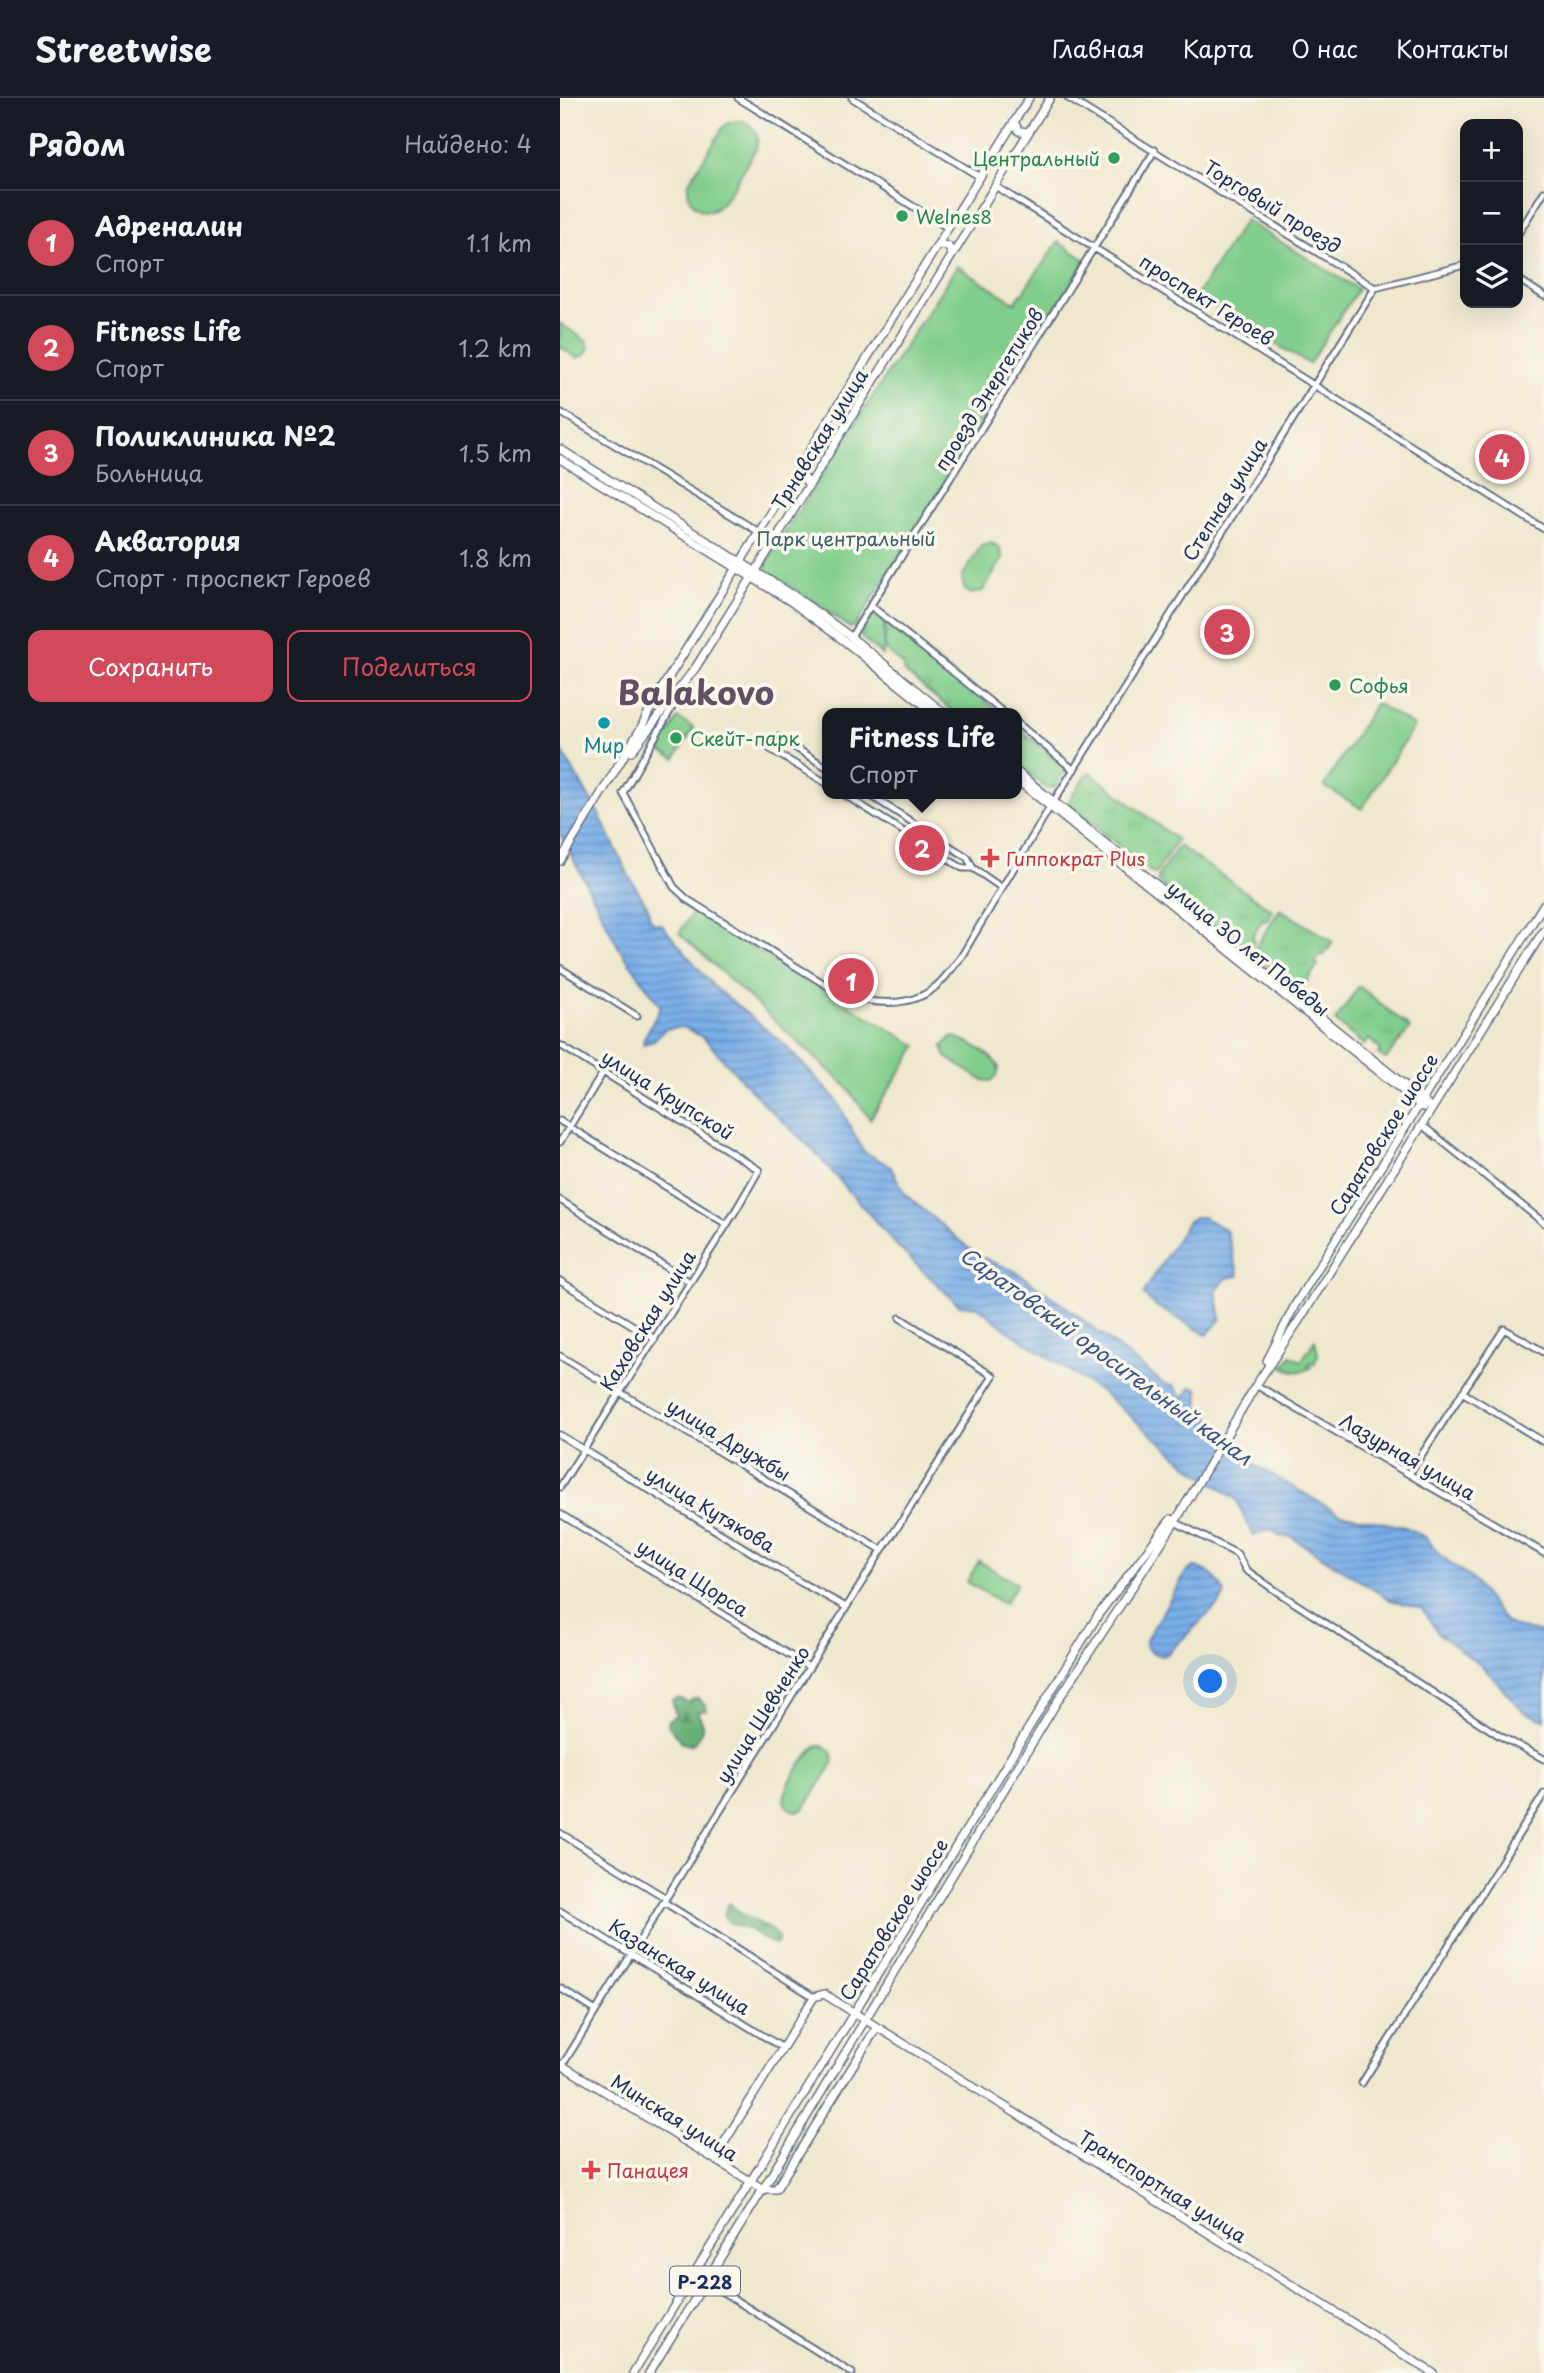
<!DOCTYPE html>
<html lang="ru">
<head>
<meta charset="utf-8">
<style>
	body { margin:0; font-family:"Playpen Sans",sans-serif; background:#20242c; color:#f1f3f6 }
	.controls { position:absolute; right:21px; top:21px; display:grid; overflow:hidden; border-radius:14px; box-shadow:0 7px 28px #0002 }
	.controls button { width:63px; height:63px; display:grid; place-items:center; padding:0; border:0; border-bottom:2px solid #363941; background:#171b24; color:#f1f3f6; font:35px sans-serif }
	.you { position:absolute; left:651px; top:1584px; width:24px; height:24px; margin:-18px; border:5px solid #fff; border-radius:50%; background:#1a73e8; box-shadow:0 0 0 10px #1a73e833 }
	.badge { display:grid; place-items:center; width:46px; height:46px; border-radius:50%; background:#d1495b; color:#fff; font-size:23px; font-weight:700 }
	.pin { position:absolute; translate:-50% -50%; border:4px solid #fff; box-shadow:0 2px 7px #0006 }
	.popup { position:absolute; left:262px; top:610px; width:200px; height:91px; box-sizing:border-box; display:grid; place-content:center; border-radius:14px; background:#171b24; filter:drop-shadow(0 2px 5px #0005); font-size:23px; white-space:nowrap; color:#9ea1a6 }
	.popup b { font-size:26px; color:#f1f3f6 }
	.popup::after { content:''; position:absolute; left:50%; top:100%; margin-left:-14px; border:14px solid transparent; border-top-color:#171b24 }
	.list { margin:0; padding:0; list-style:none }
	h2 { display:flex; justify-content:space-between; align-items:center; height:91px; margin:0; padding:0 28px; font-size:30px }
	h2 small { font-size:23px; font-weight:400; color:#9ea1a6 }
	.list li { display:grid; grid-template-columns:46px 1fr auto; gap:21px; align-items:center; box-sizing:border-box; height:105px; padding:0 28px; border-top:2px solid #363941 }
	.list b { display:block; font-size:26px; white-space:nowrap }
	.list p { margin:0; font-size:23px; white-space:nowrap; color:#9ea1a6 }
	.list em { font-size:23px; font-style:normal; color:#9ea1a6 }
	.actions { display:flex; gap:14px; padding:21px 28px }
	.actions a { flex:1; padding:16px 0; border:2px solid #d1495b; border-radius:14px; text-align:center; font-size:24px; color:#d1495b }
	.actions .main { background:#d1495b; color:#fff }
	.icon { flex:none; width:38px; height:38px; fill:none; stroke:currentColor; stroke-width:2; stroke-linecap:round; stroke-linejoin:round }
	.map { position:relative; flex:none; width:984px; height:2275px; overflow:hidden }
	header { display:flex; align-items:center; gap:42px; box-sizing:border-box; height:98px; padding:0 35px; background:#171b24; border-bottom:2px solid #363941 }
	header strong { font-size:33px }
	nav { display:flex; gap:38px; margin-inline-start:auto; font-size:24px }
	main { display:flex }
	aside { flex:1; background:#171b24 }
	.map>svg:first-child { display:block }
	.grass { fill:url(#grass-tufts); stroke:#4e7e75; stroke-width:2 }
	.forest { fill:url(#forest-firs); stroke:#42706b; stroke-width:2 }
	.park { fill:#81cd8c; stroke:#4e7e75; stroke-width:2 }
	.water { fill:url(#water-rules); stroke:#4a6ea2; stroke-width:2 }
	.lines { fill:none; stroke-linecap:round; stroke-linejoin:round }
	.minor-casing { stroke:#657085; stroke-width:9 }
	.major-casing { stroke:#657085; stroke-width:10 }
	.minor { stroke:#fff; stroke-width:5 }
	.major { stroke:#fff; stroke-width:7 }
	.leisure-dot { fill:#2e9e5b; stroke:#fbf7ec; stroke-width:2.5 }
	.culture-dot { fill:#0f9aa8; stroke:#fbf7ec; stroke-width:2.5 }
	.health-dot { fill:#e0444e; stroke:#fbf7ec; stroke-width:2.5 }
	.labels { text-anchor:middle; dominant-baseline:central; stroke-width:7; stroke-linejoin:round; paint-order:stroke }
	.shield { fill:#fbf7ec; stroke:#5e6b89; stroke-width:2 }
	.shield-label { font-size:18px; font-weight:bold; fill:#1b2f5e }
	.leisure-label { font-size:19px; fill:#27864d; stroke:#fbf7ec; text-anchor:start }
	.street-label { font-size:19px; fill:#1b2f5e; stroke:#fbf7ec }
	.park-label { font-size:19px; fill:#3a5e6c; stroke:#fbf7ec }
	.culture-label { font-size:19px; fill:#0d838f; stroke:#fbf7ec }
	.health-label { font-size:19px; fill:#be3a42; stroke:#fbf7ec; text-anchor:start }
	.water-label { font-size:21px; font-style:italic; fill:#375587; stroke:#fbf7ec }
	.town-label { font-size:33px; font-weight:bold; fill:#5f5162; stroke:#fbf7ec }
</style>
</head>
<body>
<header>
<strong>Streetwise</strong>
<nav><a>Главная</a><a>Карта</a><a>О нас</a><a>Контакты</a></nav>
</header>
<main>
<aside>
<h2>Рядом<small>Найдено: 4</small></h2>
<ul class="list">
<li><span class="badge">1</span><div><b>Адреналин</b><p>Спорт</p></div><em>1.1 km</em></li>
<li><span class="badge">2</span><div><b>Fitness Life</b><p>Спорт</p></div><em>1.2 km</em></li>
<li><span class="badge">3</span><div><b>Поликлиника №2</b><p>Больница</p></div><em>1.5 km</em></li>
<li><span class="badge">4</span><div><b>Акватория</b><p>Спорт · проспект Героев</p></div><em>1.8 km</em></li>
</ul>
<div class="actions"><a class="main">Сохранить</a><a>Поделиться</a></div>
</aside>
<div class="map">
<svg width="984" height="2275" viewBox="0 0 984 2275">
	<defs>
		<pattern id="grass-tufts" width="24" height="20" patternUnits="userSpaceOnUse" patternTransform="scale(1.75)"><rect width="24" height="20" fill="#81cd8c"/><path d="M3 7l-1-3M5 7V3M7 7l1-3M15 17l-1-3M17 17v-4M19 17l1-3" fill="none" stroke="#6fb07b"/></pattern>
		<pattern id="forest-firs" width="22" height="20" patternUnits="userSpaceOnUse" patternTransform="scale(1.75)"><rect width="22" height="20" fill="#68b078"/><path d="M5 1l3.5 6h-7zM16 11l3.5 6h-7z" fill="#559066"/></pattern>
		<pattern id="water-rules" width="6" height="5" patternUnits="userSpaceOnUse" patternTransform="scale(1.75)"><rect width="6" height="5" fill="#79aee7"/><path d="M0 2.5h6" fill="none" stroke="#628ebe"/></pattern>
	</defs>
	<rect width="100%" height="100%" fill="#fbf7ec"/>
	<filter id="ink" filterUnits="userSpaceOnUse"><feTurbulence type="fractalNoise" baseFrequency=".0143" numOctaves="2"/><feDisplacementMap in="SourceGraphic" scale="14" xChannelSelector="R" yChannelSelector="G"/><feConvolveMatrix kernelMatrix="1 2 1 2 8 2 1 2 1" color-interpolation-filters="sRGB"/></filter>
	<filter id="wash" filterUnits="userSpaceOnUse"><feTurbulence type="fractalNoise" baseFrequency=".00686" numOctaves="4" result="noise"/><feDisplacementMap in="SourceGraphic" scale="28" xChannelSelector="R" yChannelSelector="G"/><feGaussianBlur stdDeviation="1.57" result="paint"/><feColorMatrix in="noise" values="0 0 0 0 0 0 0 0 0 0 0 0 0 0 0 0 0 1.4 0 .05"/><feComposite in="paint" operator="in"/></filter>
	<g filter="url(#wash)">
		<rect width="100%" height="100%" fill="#eee8cd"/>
		<path class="grass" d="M313,514L324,521L323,558L301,539L300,531L310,515Z
			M326,522L441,615H395L343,573V567L325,552Z
			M457,628L507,670L495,689L487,691L457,666Z
			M530,674L617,742L596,775L594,776L507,706L526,677Z
			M619,748L713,813L706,823L703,821L692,839L695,842L689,851L684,854L598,784V778Z
			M720,811L773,844L764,857L761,856L755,865L758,867L739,894L692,855Z
			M799,888L850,930L826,961L818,956L820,951L809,941L804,947L775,923Z
			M755,1242L758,1257L754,1266L751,1264L748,1267L751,1269C743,1276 732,1273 723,1269L731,1257L741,1263Z"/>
		<path class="forest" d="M120,1600L129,1605L131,1602L138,1600L146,1608L147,1612L137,1614C140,1619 143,1624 142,1630C141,1638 133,1651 123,1645C118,1641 112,1632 108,1627V1622L116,1617L112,1602Z
			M168,1805C174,1808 177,1813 182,1816C195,1824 210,1827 218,1840L217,1846C204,1845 199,1835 187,1831C177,1827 169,1829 164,1817Z"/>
		<path class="park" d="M182,23C195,28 200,38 196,51C185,67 173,94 160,107C144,124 123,103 129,84L164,28L170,24Z
			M685,122L798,191L749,266L636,198Z
			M498,144L526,162L296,527L290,530L264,510L207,474L205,465L397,168L455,205Z
			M0,225L27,244L29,250L24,258L17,260L0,249Z
			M431,445L439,449L443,460L423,493L411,496L404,491L402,479L421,448Z
			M816,605L854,628L802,711L764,688Z
			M118,620L134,630L115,661L98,651Z
			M133,814L357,948L310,1021L286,988L119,835Z
			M392,939C406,941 433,957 439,970L437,978L431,983L422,982L386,959L383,948Z
			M419,1463L457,1486L444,1506L407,1484Z
			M258,1648H263L271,1653L274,1663L272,1667L244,1711C235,1715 228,1712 224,1703C224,1690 246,1654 258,1648Z"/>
		<path class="water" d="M0,650L39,716L69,778L89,811V818L93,825L101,826L153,888L223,945L276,1001L303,1053L330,1068L345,1096L418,1158L455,1173L508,1210L604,1286L614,1288L622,1300L632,1289L638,1290L639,1309L697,1368L780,1416L845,1429L865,1439L880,1457L912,1481L945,1523L955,1529L984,1535V1622L964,1614L924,1570L879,1536L861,1510L830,1502L731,1439L719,1438L711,1431L693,1438L676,1401L630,1369L544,1296L447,1232L418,1209L399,1207L340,1151L250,1049L203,1005L144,940L124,929L105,931L93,943L83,946L84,940L101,909L59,850L0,735Z
			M635,1119H643L666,1132L679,1178L667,1180L656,1192L661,1221L647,1237L596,1208L583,1196L628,1123Z
			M633,1469C647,1470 659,1482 665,1495L660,1505L607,1556L602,1558C593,1556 587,1554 585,1544L625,1476Z"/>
	</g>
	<g filter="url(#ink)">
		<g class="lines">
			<defs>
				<path id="minor" d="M178,0L388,130
					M292,0L420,79
					M508,0L815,190
					M435,88L984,431
					M958,136L984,94
					M958,181L984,198
					M0,314L199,434
					M311,508L444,615
					M291,539L595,52
					M121,594L63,695L114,789L128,802L279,895C305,904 335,910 361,898C378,891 390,873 401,859L490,709
					M457,625L514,672
					M218,639L268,670
					M210,651L268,686
					M283,696L402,770H413L442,790
					M308,696L407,759L413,770
					M494,703L815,190L905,167
					M0,870L77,918
					M0,947L199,1072L173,1117L0,1389
					M0,1023L166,1126
					M862,1027L984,1125
					M0,1044L44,973
					M0,1102L130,1184
					M0,1183L95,1241
					M0,1258L322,1452
					M696,1287L984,1455
					M902,1294L984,1344
					M0,1337L240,1484L286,1509
					M849,1376L944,1231L984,1254
					M0,1416L249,1569
					M615,1424L677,1456L686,1472L719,1495L940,1638L984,1661
					M0,1735L106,1800
					M104,1804L254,1899
					M0,1813L223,1950
					M0,1890L36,1913
					M0,1971L322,1452L343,1421L433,1278L340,1220
					M802,1985L984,1696
					M145,2183L292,2275"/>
				<path id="major" d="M454,24L459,33L469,34
					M378,147L388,148L392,157
					M0,351L236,499L291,539L384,615
					M0,361L230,503L287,545L374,615
					M235,376L244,379L249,388
					M71,654L136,569L490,0
					M457,674L863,1002L871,1012
					M457,682L863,1009
					M0,763L81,630L94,603L469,0
					M707,1263L735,1207L984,806
					M0,1966L203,2091H216L317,1929
					M154,2061L254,1899L264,1896L873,2275
					M73,2275L538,1517L611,1421
					M89,2275L203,2091L500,1599L615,1424L696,1287L744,1215L984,832"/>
			</defs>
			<use href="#minor" class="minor-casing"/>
			<use href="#major" class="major-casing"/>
			<use href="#minor" class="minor"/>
			<use href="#major" class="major"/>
		</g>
	</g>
	<g class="leisure-dot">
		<circle cx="554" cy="60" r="7"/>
		<circle cx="342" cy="118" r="7"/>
		<circle cx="775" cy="587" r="7"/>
		<circle cx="116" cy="640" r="7"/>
	</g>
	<circle class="culture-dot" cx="44" cy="625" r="7"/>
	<g class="health-dot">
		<path d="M426.5 749.5h7v7h7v7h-7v7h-7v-7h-7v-7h7z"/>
		<path d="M27.5 2061.5h7v7h7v7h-7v7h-7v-7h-7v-7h7z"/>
	</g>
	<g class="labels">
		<rect class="shield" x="110" y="2168.5" width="70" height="29" rx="5"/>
		<g class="shield-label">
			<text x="145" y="2183">Р-228</text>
		</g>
		<g class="leisure-label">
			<text x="540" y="60" text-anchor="end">Центральный</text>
			<text x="356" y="118">Welnes8</text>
			<text x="789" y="587">Софья</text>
			<text x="130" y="640">Скейт-парк</text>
		</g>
		<g class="street-label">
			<text transform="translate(713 108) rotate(32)">Торговый проезд</text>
			<text transform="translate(647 201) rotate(32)">проспект Героев</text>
			<text transform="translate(428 291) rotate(-58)">проезд Энергетиков</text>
			<text transform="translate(259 341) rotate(-58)">Трнавская улица</text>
			<text transform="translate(664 401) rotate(-58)">Степная улица</text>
			<text transform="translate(689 850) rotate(39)">улица 30 лет Победы</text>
			<text transform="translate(108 996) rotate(32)">улица Крупской</text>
			<text transform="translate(823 1036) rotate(-58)">Саратовское шоссе</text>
			<text transform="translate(87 1222) rotate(-58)">Каховская улица</text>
			<text transform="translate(169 1341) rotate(31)">улица Дружбы</text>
			<text transform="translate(848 1358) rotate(30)">Лазурная улица</text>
			<text transform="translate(151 1411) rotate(31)">улица Кутякова</text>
			<text transform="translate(133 1479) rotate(32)">улица Щорса</text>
			<text transform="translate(202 1616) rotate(-58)">улица Шевченко</text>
			<text transform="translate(333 1821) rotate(-58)">Саратовское шоссе</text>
			<text transform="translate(120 1868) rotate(32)">Казанская улица</text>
			<text transform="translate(115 2019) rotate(32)">Минская улица</text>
			<text transform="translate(603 2088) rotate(32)">Транспортная улица</text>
		</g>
		<g class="park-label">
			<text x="286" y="440">Парк центральный</text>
		</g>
		<g class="culture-label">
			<text x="44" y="647">Мир</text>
		</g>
		<g class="health-label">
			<text x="446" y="760">Гиппократ Plus</text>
			<text x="47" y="2072">Панацея</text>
		</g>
		<g class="water-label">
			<text transform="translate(547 1257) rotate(36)">Саратовский оросительный канал</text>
		</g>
		<g class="town-label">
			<text x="136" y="593">Balakovo</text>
		</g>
	</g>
</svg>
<div class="controls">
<button>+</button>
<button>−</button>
<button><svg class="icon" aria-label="layers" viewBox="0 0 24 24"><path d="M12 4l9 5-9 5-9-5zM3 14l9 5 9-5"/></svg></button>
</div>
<div class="you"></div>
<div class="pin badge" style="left:291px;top:883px">1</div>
<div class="pin badge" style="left:362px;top:750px">2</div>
<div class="popup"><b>Fitness Life</b>Спорт</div>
<div class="pin badge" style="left:667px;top:534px">3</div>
<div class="pin badge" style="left:942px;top:359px">4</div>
</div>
</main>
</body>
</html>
